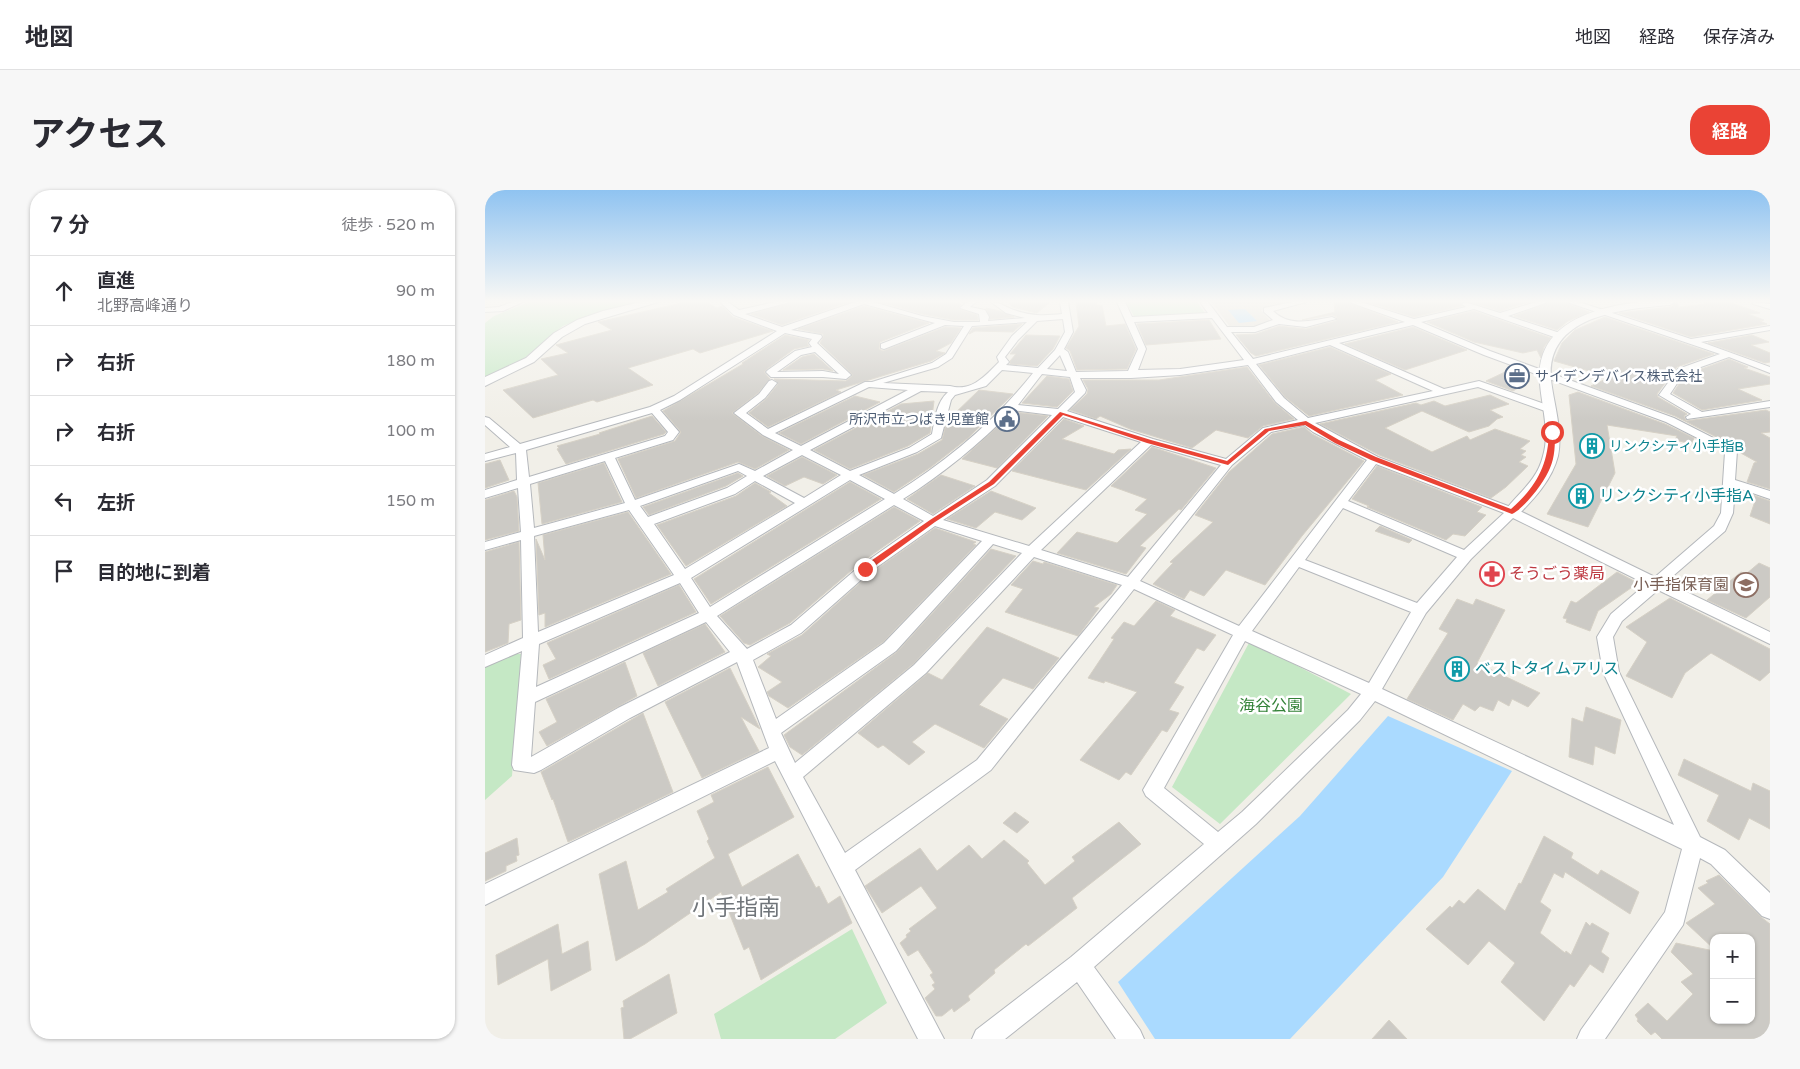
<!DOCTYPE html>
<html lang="ja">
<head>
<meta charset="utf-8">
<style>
	body { margin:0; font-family:"Varela Round","Noto Sans JP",sans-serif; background:#f7f7f7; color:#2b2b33 }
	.controls { position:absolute; right:15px; bottom:15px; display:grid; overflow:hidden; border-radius:10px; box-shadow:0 1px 4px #0004 }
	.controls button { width:45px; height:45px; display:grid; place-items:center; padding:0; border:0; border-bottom:1px solid #e1e1e2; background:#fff; color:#2b2b33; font:25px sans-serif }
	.stop { position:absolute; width:15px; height:15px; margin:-11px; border:4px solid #ea4335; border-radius:50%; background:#fff }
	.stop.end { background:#ea4335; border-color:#fff; box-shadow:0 1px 5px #0008 }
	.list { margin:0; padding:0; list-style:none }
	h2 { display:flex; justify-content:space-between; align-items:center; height:65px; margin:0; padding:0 20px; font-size:21px }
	h2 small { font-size:16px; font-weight:400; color:#7c7c81 }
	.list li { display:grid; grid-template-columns:32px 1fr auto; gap:15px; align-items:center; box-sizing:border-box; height:70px; padding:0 20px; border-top:1px solid #e1e1e2 }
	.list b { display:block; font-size:19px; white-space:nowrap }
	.list p { margin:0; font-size:16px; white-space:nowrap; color:#7c7c81 }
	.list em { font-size:16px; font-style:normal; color:#7c7c81 }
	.icon { flex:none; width:28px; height:28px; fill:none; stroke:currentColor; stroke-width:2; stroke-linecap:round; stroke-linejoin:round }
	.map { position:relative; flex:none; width:1285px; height:849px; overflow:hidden; border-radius:20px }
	header { display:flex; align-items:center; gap:30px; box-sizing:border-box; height:70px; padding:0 25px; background:#fff; border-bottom:1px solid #e1e1e2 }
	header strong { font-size:24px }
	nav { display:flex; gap:28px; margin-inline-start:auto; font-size:18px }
	.intro { display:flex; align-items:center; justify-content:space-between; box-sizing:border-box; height:120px; padding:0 30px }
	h1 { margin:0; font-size:35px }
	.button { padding:12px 22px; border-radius:20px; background:#ea4335; color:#fff; font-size:18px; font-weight:700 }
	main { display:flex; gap:30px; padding:0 30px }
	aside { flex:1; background:#fff; border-radius:20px; box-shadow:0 1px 4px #0004 }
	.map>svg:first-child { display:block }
	.education { fill:#e1ded6 }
	.green { fill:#c5e8c5 }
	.water { fill:#aadaff }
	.building { fill:#cccac5; stroke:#d6d1c6 }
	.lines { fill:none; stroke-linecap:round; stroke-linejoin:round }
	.minor-casing { stroke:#b5b8bc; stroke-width:2 }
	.tertiary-casing { stroke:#b5b8bc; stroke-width:2 }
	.minor { fill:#fff; fill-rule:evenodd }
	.tertiary { fill:#fff; fill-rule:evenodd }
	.route { fill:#ea4335 }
	.labels { text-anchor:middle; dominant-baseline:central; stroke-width:5; stroke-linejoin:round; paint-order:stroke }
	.far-service-label { font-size:14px; fill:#4e5e75; stroke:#fff; text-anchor:start }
	.far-culture-label { font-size:14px; fill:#0d838f; stroke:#fff; text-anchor:start }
	.culture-label { font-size:16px; fill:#0d838f; stroke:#fff; text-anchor:start }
	.health-label { font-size:16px; fill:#be3a42; stroke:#fff; text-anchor:start }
	.education-label { font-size:16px; fill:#785e54; stroke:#fff; text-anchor:end }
	.park-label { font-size:16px; fill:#348238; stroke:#fff }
	.near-quarter-label { font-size:22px; fill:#70757a; stroke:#fff }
</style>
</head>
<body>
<header>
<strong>地図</strong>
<nav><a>地図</a><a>経路</a><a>保存済み</a></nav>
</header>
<div class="intro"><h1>アクセス</h1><a class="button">経路</a></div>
<main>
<aside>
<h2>7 分<small>徒歩 · 520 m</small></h2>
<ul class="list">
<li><svg class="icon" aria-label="ahead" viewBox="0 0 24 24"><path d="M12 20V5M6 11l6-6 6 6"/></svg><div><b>直進</b><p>北野高峰通り</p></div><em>90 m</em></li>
<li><svg class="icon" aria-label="right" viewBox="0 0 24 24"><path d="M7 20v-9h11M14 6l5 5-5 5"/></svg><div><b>右折</b></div><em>180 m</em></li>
<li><svg class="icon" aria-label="right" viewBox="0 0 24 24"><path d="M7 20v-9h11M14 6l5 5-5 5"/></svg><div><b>右折</b></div><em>100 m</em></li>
<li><svg class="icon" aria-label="left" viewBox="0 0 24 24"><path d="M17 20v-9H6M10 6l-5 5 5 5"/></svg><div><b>左折</b></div><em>150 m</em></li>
<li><svg class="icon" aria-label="arrive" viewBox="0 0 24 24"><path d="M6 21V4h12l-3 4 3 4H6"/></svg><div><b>目的地に到着</b></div></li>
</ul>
</aside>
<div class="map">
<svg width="1285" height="849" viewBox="0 0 1285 849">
	<rect width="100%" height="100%" fill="#f1efe8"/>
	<path class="education" d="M727,112H809L776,120L785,131L769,138L745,137Z"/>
	<path class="green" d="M44,112H155L113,122L78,136L37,170L0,188V133L9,126Z
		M641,112H712L720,123L650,128Z
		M765,451L866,504L735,634L687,597Z
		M28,464H36L27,586L0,610V476Z
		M367,739L402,813L350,849H236L229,824Z"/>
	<path class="water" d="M760,119L772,131L754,133L743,120Z
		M903,526L1027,581L958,687L805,849H670L633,792L815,626Z"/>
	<path class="building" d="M201,112H221L232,118L237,116L248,127L288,141L215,163L208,159L143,178L168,195L112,212L108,210L48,228L18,200L73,185L56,169L83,163L71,155L127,140L113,132Z
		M307,112H364L297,135L266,124Z
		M395,112H462L476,114L473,119L492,125L493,130H469L437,124Z
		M524,112H565L552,123L527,117Z
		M591,112H611L612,115H617L621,136L640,134L651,159L642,179L592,180L585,161L581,158L594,136Z
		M849,112H862L913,132L771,166L766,163L751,145L771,144L794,136L821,139L851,131L852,127L847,125L817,130L850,122Z
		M882,112H977V116L929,127Z
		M986,112H1044L1015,121Z
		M1065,112H1080L1104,122L1083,131L1072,140L1029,126Z
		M1192,112L1194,117L1220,114V112H1244L1275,123L1263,124L1279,130L1275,131L1282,134L1206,147L1134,123L1185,117Z
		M379,116L444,133L395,152L394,159L398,161L460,137L476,138L466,153L451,161L460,163L446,171L351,200L356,202L283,237L264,223L281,209L293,194L289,189L361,191L367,186V184L335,153L338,148V144L313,139Z
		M501,118L515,121L529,127L505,129Z
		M989,121L1066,148L1059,157L1056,168L1052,160L1038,163L989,152L942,132Z
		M1120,127L1229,164L1192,177L1172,204L1173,207L1202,224L1199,226L1201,231L1281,220L1285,222V242L1276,243L1285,248V299L1262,292L1269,273L1272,272L1254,262L1251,257L1190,226L1106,196L1125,187L1069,171L1077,153L1090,140Z
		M724,130L736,149L661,155L652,134Z
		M537,134L528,142L490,141L484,144L488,138Z
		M928,137L982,160L920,180L860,154Z
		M300,145L324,150L322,153L324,156L309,159L282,179L279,182L285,189L273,203L247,223L277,246L304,260L270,279L253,272L151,308L133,269L190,251L196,242L178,221L258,174L257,173Z
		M541,145L575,146L568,159L552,176L525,174V171L531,164H525Z
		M1267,145L1284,152L1266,155L1285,163V172L1280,173L1223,153Z
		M845,157L906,184L890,190L918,205L824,226L800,207L774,175Z
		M329,164L348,181L338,179L298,180L317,167Z
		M1244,169L1263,177L1259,178L1285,187V194L1253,199L1277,210L1217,220L1188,203L1200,185Z
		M762,177L790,213L809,229L778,236L763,248L731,240L707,258L645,239L615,226L611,229L585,220L602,204L603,199L598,190H674Z
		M1020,182L1045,191L1028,201L1001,191Z
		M562,186L584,189L588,201L572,217L537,213Z
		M494,200L528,204L483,248L446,277L409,302L378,285L433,264L457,250L462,231Z
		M1093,202L1180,234L1209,248L1207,254L1190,250L1192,246L1122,235L1130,283L1103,337L1062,324L1091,274L1084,205Z
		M1005,205L1024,214L1005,220L1018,227L1012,229L1004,236L984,242L937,221L900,238L947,262L982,246L985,250L1010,239L1045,251L1035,259L1041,261L1036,265L1041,267L1034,272L1043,276L1021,297L1006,308L894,265L835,234L931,213L936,215L949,211L960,216Z
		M370,206L395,212L316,254L294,243Z
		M449,211L445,243L423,256L365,279L329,260L416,214Z
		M529,222L563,226L512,278L477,269Z
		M167,226L181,242L179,244L81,274L72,259L74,258L72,256L115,244L114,243Z
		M579,229L599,236L577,249L629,264L633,260L646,259L601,300L527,281Z
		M819,237L827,244L879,271L817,346L780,395L741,380L719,406L705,400L699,409L668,394L688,373L685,372L728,332L710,325L744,282L787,244Z
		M667,257L731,278L696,320L694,319L655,356L661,358L641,384L572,363L592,342L632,353L662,324L650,320L662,309L626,296Z
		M317,267L352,285L338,294L319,287L300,296L282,286Z
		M15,270L24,290L0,298V274Z
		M119,273L137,312L57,334L53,293Z
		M892,276L997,317L992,322L1001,325L980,346L968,344L961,350L882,317L884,316L867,309Z
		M253,283L258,286L241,296L164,325L158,317Z
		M456,285L490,296L448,324L422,309Z
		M365,292L396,309L226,414L209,389Z
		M270,293L286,302L284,303L302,316L201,376L172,335L251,306Z
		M29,301L32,307L34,341L0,350V310Z
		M506,301L551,318L537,330L510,322L491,338L462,329Z
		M1259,302L1285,311V334L1265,326L1270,311L1258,307Z
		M409,317L435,331L374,374L305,433L265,455L259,453L235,426Z
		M143,322L186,384L60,437V423L54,425L51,349L60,370L58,345Z
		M895,336L927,350L924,353L890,341Z
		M450,338L491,352L488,354L491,355L398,452L303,518L284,506L282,502L297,492L273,477L286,466L282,464L317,445L386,383Z
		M34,352L36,430L24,434L23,453L0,462V362Z
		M506,359L531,366L428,474L317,565L305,557L299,545L412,462Z
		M548,371L558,374L559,372L632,395L626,404L609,417L614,418L593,446L520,422L538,399L526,395Z
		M1274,373L1285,378V407L1261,428L1222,410L1256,382L1261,384Z
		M1132,382L1153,393L1113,421L1105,441L1081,432L1082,429L1078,428L1086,411L1091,413Z
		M194,395L211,422L64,489L58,475L71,469L62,453Z
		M1185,408L1285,459V482L1275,491L1226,463L1200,483L1187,508L1141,486L1162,452L1141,437Z
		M972,409L988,415L991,409L1020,420L992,473L1055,503L1043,517L1027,509L1024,516L1013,510L1008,521L995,516L990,521L978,514L968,530L922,509L963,443L954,439Z
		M671,411L690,420L685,426L731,445L719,461L712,458L689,493L699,497L684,520L694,523L682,542L677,540L646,585L641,582L634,590L595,570L652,502L620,491L619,493L603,488L629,449L626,448L639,432L649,436Z
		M220,434L240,462L173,496L158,463Z
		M502,437L574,468L548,499L518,488L494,515L523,529L499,558L450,534L427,552L440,562L424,575L398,555L393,558L373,543L443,483L457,490Z
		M140,472L152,506L62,556L54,542L72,532L61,509Z
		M245,478L275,539L256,527L274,561L217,588L180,512Z
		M1101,517L1136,530L1130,564L1110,556L1108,575L1084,567L1087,528L1098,532Z
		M158,523L188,602L83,652L68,609L67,610L56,582Z
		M1199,569L1266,601L1268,593L1285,601V639L1264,628L1254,650L1222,631L1234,605L1193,585Z
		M283,577L309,627L243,664L257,697L313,664L331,698L334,696L343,714L355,706L367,733L276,790L264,757L259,760L236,702L160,754L131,771L114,684L141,671L153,720L183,702L181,699L230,668L222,651L224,649L212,621L229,612L226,605Z
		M530,622L544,632L532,643L518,633Z
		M634,632L656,654L587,708L592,718L543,756L541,754L509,780L510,783L483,806L485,810L469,822L467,818L457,826H451L440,808L450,799L447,795L450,793L445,785L448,783L433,760L423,766L415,753L422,747L421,745L426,741L424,739L452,718L436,696L397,723L380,696L435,658L452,681L484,655L497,669L519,650L544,671L542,673L560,695L590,671L587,667Z
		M1059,646L1088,663L1086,668L1113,685L1116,680L1154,702L1145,724L1080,682L1078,688L1069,683L1055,712L1066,720L1055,743L1080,763L1081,761L1086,765L1101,732L1105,736L1107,733L1124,743L1116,762L1124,768L1118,783L1105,774L1089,797L1085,794L1059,831L1016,792L1030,773L1004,751L983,775L941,739L965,716L967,718L974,710L979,714L993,699L1020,721L1034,693L1036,694Z
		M32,648L34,665L31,666L32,671L21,676V681L0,691V663Z
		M1234,685L1276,727L1285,734V849H1177L1170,842L1166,845L1152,831L1153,829L1150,825L1163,813L1182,831L1208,804L1196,792L1208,784L1186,762L1191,753L1229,761V830H1266V748H1229V759L1201,733L1230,714L1213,698L1223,693L1221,691Z
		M73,734L77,764L103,751L106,780L66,801L63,769L13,795L11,765Z
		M184,784L192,823L145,849H139L136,818L139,817L138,811Z
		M904,830L922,849H887Z"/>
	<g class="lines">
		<defs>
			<path id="minor" d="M27,112H38L18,121L0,122V118L14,117Z
				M235,112H243L254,120L290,112H305L260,124L297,137L370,112H388L437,126L469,132H495L494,124L475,118L482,112H491L485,117L500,120L504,127L503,131L540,128L521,123L506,112C516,112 520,117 529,120C547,126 558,126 577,124L575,112H583L588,142L579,159L583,162L591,182L643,181L653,159L632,112H640L647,127L723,123L715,112H723L742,137H769L788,130L779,122V118L807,112H821L788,121C804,137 826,131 847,127L851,129L821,137L794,134L770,142H746L768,169L920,132L864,112H876L929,129L981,117L977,114L980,112L1015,123L1051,112H1063L1023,126L1075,143V147H1069L989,119L936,132L1005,161L1189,228L1250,259L1252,261L1250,290L1285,301V309L1250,297L1248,323L1240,341L1181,392L1285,442V454L1173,400L1137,431L1128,447L1134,482L1215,647L1240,660L1285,703V729L1277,726L1226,674L1215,668L1198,735L1120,849H1092L1096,840L1180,722L1197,659L890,511L875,530L771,634L609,777L655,840L659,849H631L592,792L520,849H487L491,840L586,767L719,654L661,606L658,600L748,445L649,399L506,580L370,680L459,849H433L290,571L0,715V694L284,558L252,472L145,528L56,580L49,583L29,580L27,575L37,461L0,477V465L38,448L36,350L0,360V352L36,342L33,298L0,308V300L32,290L31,263L0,271V264L25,257L0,235V227L4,228L35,254L165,217L189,206L292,141L249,125ZM379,114L450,133L396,154V158L399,159L460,135L479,136L461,164L447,173L387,192H380L283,239L261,223L280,208L292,193L287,190L284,191L274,204L249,223L278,245L308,260L270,281L254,274L150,310L130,268L188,250L194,242L175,220L195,210L300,143L327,149L324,153L327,157L310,161L283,180L281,182L286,187H338L361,189L366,185L364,183L332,153L337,147L336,145L306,140ZM727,128L759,170L695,179L653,180L661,159L649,132ZM578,129L580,142L570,160L553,178L521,175L524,172L520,167L533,150L552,131ZM542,132L527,146L512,167L514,172C500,186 487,202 465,196L398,193L453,177L467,168L487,136ZM928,135L999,165L1181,232L1240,262L1236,323L1229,336L1170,387L1031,319L893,267L830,233L993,197L1060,221L1064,222L1069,219L1068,217L994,191L959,199L854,153ZM845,155L948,201L823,228L799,208L771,174ZM330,162L354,184L338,181L292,182L316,165ZM575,165L582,181L562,179ZM763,175L791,212L813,230L778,238L741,269L668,249L582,221L600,203L601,200L595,188H646L695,185ZM517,180L548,183C509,232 462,271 409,304L374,285L432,262L456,248L466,210L470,205L501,196ZM557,184L585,187L590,202L573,219L533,215ZM384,197L423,200L316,256L290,243ZM436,201L463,202C451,213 450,229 447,244L424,258L365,281L325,260ZM528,220L567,225L502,290L448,326L418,309C458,284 494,254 528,220ZM167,223L183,242L180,246L44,287L41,260ZM578,227L656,252L544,356L458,330L510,296ZM819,235L828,242L882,270L754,436L655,391L747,275L786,242ZM666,255L736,275L643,387L556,360ZM317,265L356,285L319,308L278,286ZM120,271L140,313L49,338L45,294ZM891,274L1019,323L979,360L863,311ZM253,281L262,286L242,298L163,327L155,316ZM365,290L400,309L225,417L206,388ZM270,291L310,313L200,379L169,334L250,304ZM409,315L439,331L375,376L306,435L262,459L232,426ZM858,318L972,367L932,413L820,370ZM144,320L189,385L53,442L49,346ZM1028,328L1161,394L1126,424L1112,447L1118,482L1189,635L897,499L941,423L986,369ZM450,336L497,351L399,453L291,529L268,470L316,443L385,382ZM508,354L537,363L429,475L310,573L296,543L411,461ZM549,367L637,395L492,570L360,663L318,587L441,483ZM814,377L926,422L884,493L767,441ZM195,393L214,423L51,497L54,454ZM221,432L245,462L133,518L46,567L50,512ZM760,451L876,504L863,520L757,622L733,642L679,598Z
				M1082,112H1094L1206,149L1285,136V140L1216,152L1285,177V183L1244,167L1199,183L1185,204L1217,222L1285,211V217L1202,229L1201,227L1206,224L1174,205L1193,179L1235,164Z
				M1267,112L1285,114V119L1268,114Z"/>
			<path id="tertiary" d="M155,112H173L100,134L77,147L49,172L0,196V187L41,168L69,143L92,130L118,121Z
				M1154,112H1190L1185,115C1138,119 1060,125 1066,190C1069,215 1078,241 1073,266C1067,290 1049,309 1033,325H1021L1019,322C1033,303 1052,291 1058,266C1065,243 1057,218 1055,194C1049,135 1106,118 1154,112Z"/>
		</defs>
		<use href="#minor" class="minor-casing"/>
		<use href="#tertiary" class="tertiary-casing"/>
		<use href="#minor" class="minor"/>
		<use href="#tertiary" class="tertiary"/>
	</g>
	<linearGradient id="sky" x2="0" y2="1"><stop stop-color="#8fc3f1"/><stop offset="0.48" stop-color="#f9f8f5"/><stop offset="1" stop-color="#f9f8f5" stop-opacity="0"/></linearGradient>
	<rect width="1285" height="231" fill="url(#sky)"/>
	<path class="route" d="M575,222L666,250L742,271L780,239L821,231L854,250L891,267L1026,319C1051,297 1063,276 1064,242L1067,240L1070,242C1070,254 1070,267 1065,278C1060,291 1040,318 1027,324L886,270L850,253L820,235L784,241L743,275L662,253L578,225L509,294L450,332L383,381H377V377L445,330L504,292Z"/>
	<defs>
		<symbol id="office-ring" viewBox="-11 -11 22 22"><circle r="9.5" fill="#fff" stroke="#5c6f8a" stroke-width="1.5"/><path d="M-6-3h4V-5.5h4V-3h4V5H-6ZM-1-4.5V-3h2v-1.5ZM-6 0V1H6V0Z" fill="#5c6f8a"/></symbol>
		<symbol id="civic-ring" viewBox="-11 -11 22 22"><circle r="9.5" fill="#fff" stroke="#5c6f8a" stroke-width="1.5"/><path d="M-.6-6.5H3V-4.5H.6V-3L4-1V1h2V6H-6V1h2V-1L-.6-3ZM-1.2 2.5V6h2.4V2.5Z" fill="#5c6f8a"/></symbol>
		<symbol id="building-ring" viewBox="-11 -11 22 22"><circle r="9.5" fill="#fff" stroke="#0f9aa8" stroke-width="1.5"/><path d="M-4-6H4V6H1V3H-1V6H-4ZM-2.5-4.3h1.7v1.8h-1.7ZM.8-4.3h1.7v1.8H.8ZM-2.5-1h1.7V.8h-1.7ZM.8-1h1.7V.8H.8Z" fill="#0f9aa8"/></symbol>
		<symbol id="pharmacy-ring" viewBox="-11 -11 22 22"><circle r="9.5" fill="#fff" stroke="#e0444e" stroke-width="1.5"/><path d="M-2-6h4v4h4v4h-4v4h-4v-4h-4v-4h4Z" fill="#e0444e"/></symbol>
		<symbol id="school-ring" viewBox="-11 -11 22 22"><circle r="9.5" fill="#fff" stroke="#8d6e63" stroke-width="1.5"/><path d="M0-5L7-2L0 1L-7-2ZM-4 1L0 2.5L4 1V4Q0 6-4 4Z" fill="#8d6e63"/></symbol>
	</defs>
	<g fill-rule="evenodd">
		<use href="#office-ring" x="1018" y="172" width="28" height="28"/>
		<use href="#civic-ring" x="508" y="215" width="28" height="28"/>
		<use href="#building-ring" x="1093" y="242" width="28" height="28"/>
		<use href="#building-ring" x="1082" y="292" width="28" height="28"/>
		<use href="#pharmacy-ring" x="993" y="370" width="28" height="28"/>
		<use href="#school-ring" x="1247" y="381" width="28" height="28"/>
		<use href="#building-ring" x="958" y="465" width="28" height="28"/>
	</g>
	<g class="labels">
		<g class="far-service-label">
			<text x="1050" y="186">サイデンデバイス株式会社</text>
			<text x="504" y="229" text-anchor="end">所沢市立つばき児童館</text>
		</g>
		<g class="far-culture-label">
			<text x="1124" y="256">リンクシティ小手指B</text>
		</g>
		<g class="culture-label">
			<text x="1114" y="306">リンクシティ小手指A</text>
			<text x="990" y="479">ベストタイムアリス</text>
		</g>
		<g class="health-label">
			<text x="1024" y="384">そうごう薬局</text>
		</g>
		<g class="education-label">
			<text x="1244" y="395">小手指保育園</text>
		</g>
		<g class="park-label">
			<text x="786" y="516">海谷公園</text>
		</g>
		<g class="near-quarter-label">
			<text x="251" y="718">小手指南</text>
		</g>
	</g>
</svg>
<div class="controls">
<button>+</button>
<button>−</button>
</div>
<div class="stop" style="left:1067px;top:242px"></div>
<div class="stop end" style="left:380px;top:379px"></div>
</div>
</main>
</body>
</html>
